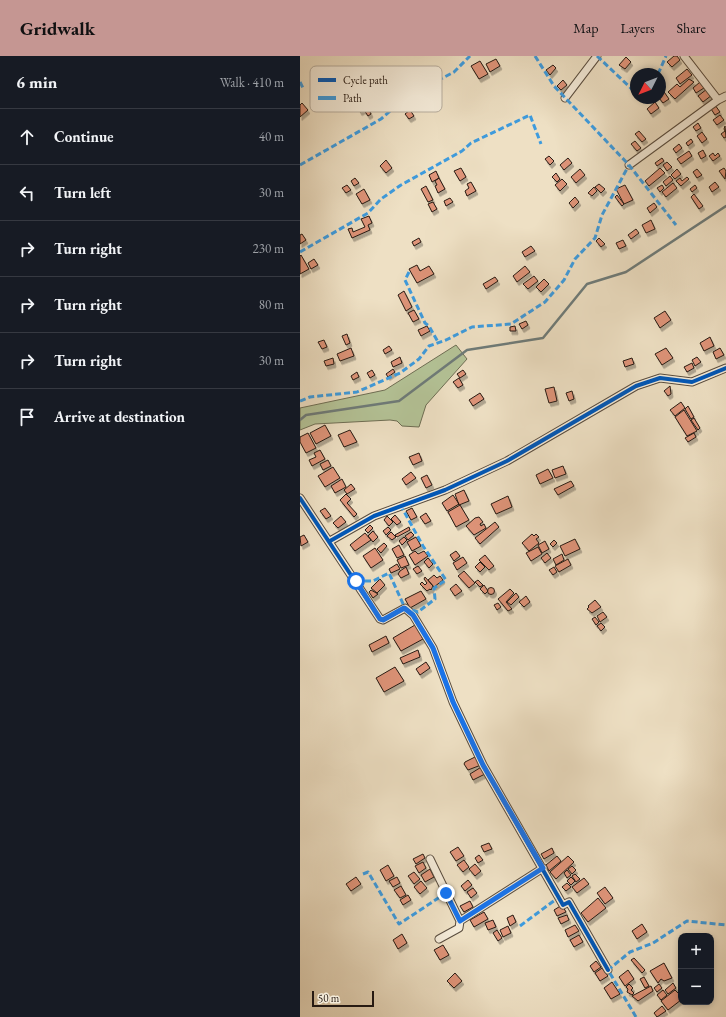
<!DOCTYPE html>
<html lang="en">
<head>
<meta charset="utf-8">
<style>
	body { margin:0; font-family:"EB Garamond",serif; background:#20242c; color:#f1f3f6 }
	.controls { position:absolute; right:12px; bottom:12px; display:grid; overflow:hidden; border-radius:8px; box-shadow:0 2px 6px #0003 }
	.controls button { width:36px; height:36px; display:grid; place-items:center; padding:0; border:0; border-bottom:1px solid #363941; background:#171b24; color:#f1f3f6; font:20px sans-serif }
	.compass { position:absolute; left:330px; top:12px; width:36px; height:36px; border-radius:50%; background:#171b24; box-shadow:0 2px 6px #0003; rotate:228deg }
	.scale { position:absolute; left:12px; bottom:10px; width:62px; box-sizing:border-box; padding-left:4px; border:2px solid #271a12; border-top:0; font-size:11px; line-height:14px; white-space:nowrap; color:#271a12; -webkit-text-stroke:3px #f4ebd9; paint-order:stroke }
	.stop { position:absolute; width:12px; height:12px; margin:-9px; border:3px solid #1a73e8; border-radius:50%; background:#fff }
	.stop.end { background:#1a73e8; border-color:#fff; box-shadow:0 1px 4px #0008 }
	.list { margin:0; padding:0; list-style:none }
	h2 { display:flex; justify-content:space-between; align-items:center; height:52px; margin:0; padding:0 16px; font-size:17px }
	h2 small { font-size:13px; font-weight:400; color:#9ea1a6 }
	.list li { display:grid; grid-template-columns:26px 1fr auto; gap:12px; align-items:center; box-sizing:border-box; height:56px; padding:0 16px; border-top:1px solid #363941 }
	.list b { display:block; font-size:15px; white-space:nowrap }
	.list em { font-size:13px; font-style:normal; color:#9ea1a6 }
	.icon { flex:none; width:22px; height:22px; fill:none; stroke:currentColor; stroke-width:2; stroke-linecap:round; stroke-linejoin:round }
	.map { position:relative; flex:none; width:426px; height:961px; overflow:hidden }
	header { display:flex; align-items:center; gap:24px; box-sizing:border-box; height:56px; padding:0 20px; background:#c59692; color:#111 }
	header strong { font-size:19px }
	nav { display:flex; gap:22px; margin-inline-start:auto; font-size:14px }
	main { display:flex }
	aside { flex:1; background:#171b24 }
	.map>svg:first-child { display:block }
	.green { fill:#b4c397; stroke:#6e6e54 }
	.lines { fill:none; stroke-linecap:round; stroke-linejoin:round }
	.stream { stroke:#6e7b79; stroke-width:2.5 }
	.building { fill:#df9479; stroke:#271a12; filter:url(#shadow) }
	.minor-casing { stroke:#594c3e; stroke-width:9 }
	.minor { stroke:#f4ebd9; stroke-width:7 }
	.quiet { stroke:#3d9bde; stroke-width:3; stroke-dasharray:6 3; stroke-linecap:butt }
	.cycleway-casing { stroke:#f4ebd9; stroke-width:6 }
	.cycleway { stroke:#0057b8; stroke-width:4 }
	.route { stroke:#1a73e8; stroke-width:5 }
	.key { fill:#f4ebd9; stroke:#b6ac9d; stroke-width:1 }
	.key-label { font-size:11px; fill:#271a12 }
</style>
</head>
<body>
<header>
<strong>Gridwalk</strong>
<nav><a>Map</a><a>Layers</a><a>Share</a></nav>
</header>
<main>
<aside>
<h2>6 min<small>Walk · 410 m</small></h2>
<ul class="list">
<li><svg class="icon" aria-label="ahead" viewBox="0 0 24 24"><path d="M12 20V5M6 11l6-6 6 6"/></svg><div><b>Continue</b></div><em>40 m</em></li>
<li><svg class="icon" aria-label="left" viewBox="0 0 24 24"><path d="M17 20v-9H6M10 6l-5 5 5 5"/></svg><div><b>Turn left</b></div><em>30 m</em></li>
<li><svg class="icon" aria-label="right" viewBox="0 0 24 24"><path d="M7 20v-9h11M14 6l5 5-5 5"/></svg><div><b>Turn right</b></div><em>230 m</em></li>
<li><svg class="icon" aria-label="right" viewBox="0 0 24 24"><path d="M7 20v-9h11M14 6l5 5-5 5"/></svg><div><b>Turn right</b></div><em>80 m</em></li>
<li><svg class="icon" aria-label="right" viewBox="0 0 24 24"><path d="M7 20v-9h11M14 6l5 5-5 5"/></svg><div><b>Turn right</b></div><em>30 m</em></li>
<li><svg class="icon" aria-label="arrive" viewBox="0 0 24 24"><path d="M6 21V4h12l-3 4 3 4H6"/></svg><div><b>Arrive at destination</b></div></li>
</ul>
</aside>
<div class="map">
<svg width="426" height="961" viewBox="0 0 426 961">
	<defs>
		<filter id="shadow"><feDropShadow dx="2" dy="3.5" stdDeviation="0" flood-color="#0004"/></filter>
	</defs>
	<rect width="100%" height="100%" fill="#eee0c4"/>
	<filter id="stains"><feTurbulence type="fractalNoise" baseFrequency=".005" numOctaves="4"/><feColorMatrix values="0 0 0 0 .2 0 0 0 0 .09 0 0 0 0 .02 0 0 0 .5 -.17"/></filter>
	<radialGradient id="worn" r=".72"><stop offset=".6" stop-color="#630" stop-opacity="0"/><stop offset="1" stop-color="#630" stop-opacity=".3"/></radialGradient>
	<path class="green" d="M156,289L167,303L126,349L119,371L102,370L97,365L90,364L15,368L0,374V352L85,334Z"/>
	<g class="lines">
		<path class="stream" d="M0,364L6,359L99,345L167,294L243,282L287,228L326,216L426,150"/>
	</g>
	<path class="building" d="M374,0H377L380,4L372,11L367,6Z
		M326,1L331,6L325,13L319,9Z
		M196,3L200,10L190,16L186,8Z
		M180,5L188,18L179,23L171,10Z
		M253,9L256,12L250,19L246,14Z
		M387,13L392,19L380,28L376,22Z
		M389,23L394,26L375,43L368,36L377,28L380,31Z
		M263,24L267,29L261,34L257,30Z
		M400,26L404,32L396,37L393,32Z
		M360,30L369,43L363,47L359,42Z
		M407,33L412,39L403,46L398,40Z
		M355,46L359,52L351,58L347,53Z
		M2,47L8,54L0,61V49Z
		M66,47L71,58L68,60L64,54L60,56L58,52Z
		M415,49L420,56L415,59L411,53Z
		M110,54L114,60L109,63L105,58Z
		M420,59L424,64L417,69L413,64Z
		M398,67L401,72L396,75L393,71Z
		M425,70L426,81L424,82L421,78L425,75L424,73Z
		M339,75L346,83L342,86L335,78Z
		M402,76L407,83L402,87L397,80Z
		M391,83L393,86L388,90L386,87Z
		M335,85L341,92L337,95L331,88Z
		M379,88L382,92L376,97L373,93Z
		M403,94L406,100L401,103L398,97Z
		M389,95L392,100L381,108L377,103Z
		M413,97L415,100L418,97L420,100L413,105L409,100Z
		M249,100L254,105L250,109L245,103Z
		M268,102L272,107L264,114L260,109Z
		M362,102L364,105L357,110L355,107Z
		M86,104L92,112L86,117L80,110Z
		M367,106L372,111L367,115L363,109Z
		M161,112L166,121L160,125L154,115Z
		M360,112L365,117L349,130L345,125Z
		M424,112L426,115L425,123L419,115Z
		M280,113L285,119L276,127L271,121Z
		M377,113L381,118L375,123L371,119Z
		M397,113L402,119L397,122L393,116Z
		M136,115L139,122L132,126L129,119Z
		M256,117L260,123L257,126L252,121Z
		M370,120L373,124L366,130L363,126Z
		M387,121L389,123L381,130L376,125L380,122L382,125Z
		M55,122L59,127L54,130L51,125Z
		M139,122L145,133L138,137L135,130L137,129L135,125Z
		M262,123L267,128L260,135L255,129Z
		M171,126L176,135L167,140L165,135L169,132L167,128Z
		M415,126L419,131L412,136L409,131Z
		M373,127L377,132L366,141L362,136Z
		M299,128L305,133L301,137L295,131Z
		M47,129L51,134L46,137L42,132Z
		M325,129L333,144L324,148L316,133Z
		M362,129L364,132L360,136L357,132Z
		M395,129L397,132L392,136L390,133Z
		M126,130L133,144L128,146L121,133Z
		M294,131L297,135L292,140L288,137Z
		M64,133L70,144L62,148L56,138Z
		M394,138L403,150L399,153L391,141Z
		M317,139L324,148L322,150L315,141Z
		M275,141L279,146L273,152L269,147Z
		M150,142L153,146L146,150L144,145Z
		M133,146L137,153L132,156L128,148Z
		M354,147L357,151L350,157L347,152Z
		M69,160L72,167L68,169L70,174L52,182L48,173L52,172L53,176L65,171L61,163Z
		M351,164L355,173L346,177L342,169Z
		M336,173L339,177L331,183L328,179Z
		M2,178L6,184L0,188V179Z
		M119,182L121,186L114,190L112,186Z
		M299,182L305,188L301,191L296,185Z
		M323,184L326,190L319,193L316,187Z
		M231,190L235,195L225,201L222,196Z
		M1,199L9,213L0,218V200Z
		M14,203L18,209L11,213L8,207Z
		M117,209L120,215L129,210L134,218L117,227L109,213Z
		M225,210L230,216L217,226L213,220Z
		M234,220L238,225L228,233L223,228Z
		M195,221L198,225L186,233L183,228Z
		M244,223L249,228L241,236L236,231Z
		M104,235L112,251L106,255L98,239Z
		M114,254L119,263L113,266L108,257Z
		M365,255L371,264L360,272L354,262Z
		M226,265L228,269L222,273L219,268Z
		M127,270L130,275L121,280L118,274Z
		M215,270L216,275H210V271Z
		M47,278L50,287L46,289L42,280Z
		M410,281L414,290L404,295L400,287Z
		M24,284L27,291L22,293L18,286Z
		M89,290L92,294L85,298L83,294Z
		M51,292L54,300L40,305L37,298Z
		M366,292L373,302L362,309L355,298Z
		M420,292L424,299L416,303L413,296Z
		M100,301L102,307L93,311L91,306Z
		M397,301L401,306L395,310L392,304Z
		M33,302L34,308L26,310L24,305Z
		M332,302L334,308L325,311L323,305Z
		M392,307L394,312L387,316L384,311Z
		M93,313L95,316L88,321L86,318Z
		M72,314L75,319L70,322L67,317Z
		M163,314L166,318L160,322L157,318Z
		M57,316L59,321L53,324L51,320Z
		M159,322L163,329L158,332L153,326Z
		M370,330L371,338L368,340L364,335Z
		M254,331L257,345L249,347L245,333Z
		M272,335L274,343L269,345L266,337Z
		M180,337L184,343L173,350L169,344Z
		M381,346L385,352L375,360L370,354Z
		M388,350L394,361L391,363L385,353Z
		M384,354L397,375L387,380L375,361Z
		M394,362L400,372L398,374L391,364Z
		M25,369L31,380L16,388L10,377Z
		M50,374L57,386L44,391L38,379Z
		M8,377L16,392L6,397L0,386V381Z
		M394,377L396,381L388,386L385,382Z
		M20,394L25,403L12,410L9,404L16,401L14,397Z
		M119,397L122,405L113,409L109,401Z
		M28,404L31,410L23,414L20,408Z
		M263,410L266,418L255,422L252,414Z
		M33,411L40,422L25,431L18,420Z
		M248,413L253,422L240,428L236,419Z
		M111,416L116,422L106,429L102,423Z
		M127,419L132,429L126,432L121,422Z
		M42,423L46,431L35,437L31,430Z
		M271,425L274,430L258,439L254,433Z
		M51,428L55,433L47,438L44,434Z
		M164,434L169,445L159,449L155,438Z
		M46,438L51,443L47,447L57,458L54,461L40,444Z
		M153,439L159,448L147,455L142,447Z
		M208,440L212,451L196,458L191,448Z
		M160,449L169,464L156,471L148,456Z
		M25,452L31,460L26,463L20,455Z
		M112,452L117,461L111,464L106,455Z
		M126,457L131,465L125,468L120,461Z
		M95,459L101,466L97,469L91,463Z
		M41,460L46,466L38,472L33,467Z
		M87,460L93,466L89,470L84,464Z
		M179,461L183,466L180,468L181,470L184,468L186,472L174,479L166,470L175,462Z
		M195,466L199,471L180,488L175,482Z
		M70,469L73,472L68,477L65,474Z
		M88,471L91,474L86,479L83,475Z
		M109,471L110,474L97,481L95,479Z
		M73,475L78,481L73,486L68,480Z
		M91,476L96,481L92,484L87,480Z
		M111,476L114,479L108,484L105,480Z
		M65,477L71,484L55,495L50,489Z
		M232,478L234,480L236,478L239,481L236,483L239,487L229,495L222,487Z
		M4,479L8,486L1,490L0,481Z
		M104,481L107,484L102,489L99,485Z
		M116,481L121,490L112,495L107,486Z
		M275,483L280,493L265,500L260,490Z
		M254,484L257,487L253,491L250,488Z
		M245,485L249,493L242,497L238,489Z
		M84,487L87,490L81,497L77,493Z
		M99,489L104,499L97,502L92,493Z
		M238,491L242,498L231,505L226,497Z
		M75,492L83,504L71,512L63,500Z
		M115,495L118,498L124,495L128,500L115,509L109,499Z
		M156,495L160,500L154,505L150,499Z
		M247,497L251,502L245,507L241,502Z
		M262,498L264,504L256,509L253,503Z
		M185,499L194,510L189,514L179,504Z
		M105,500L109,509L101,512L97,504Z
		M163,501L167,507L157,514L153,507Z
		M128,502L133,508L129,512L124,506Z
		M268,503L271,509L259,516L255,510Z
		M180,506L185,511L180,516L175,511Z
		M97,508L100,513L91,517L89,513Z
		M118,510L122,515L117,518L113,513Z
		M106,511L109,518L101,522L98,518L100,515Z
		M254,511L257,516L253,519L249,514Z
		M164,515L175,527L169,532L158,520Z
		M134,519L137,522L140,520L143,524L134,531L128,524Z
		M125,521L133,530L131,534L130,533L127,535L120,528L122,526L125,529L127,527L124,523Z
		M80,523L85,529L77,537L71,532Z
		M178,524L183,529L180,531L175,526Z
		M156,528L162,535L155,540L150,533Z
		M184,529L188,535L185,538L180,533Z
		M187.5 535a3.5 3.5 0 1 1 7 0a3.5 3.5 0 1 1-7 0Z
		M210,533L214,537L206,546L212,553L208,555L198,543Z
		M71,534L78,538L73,542L69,536Z
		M121,535L126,543L110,552L105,543Z
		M216,537L219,541L211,549L207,546Z
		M226,540L230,546L224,551L219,546Z
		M295,544L301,551L292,557L287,553L289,551L288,550Z
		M198,547L201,551L197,554L194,549Z
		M303,556L307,561L300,566L297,560Z
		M295,561L299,566L296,569L292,563Z
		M301,567L305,571L301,575L297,570Z
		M115,569L123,583L101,595L93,582Z
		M86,580L89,587L72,596L69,589Z
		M118,594L120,601L103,608L100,602Z
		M126,606L130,612L120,619L116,613Z
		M95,611L104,625L84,636L76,622Z
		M177,700L181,709L168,714L164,708L165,706Z
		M183,710L187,717L173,724L170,718Z
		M189,787L192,793L184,796L181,790Z
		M158,791L164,800L156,805L150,796Z
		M252,792L254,797L244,803L241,798Z
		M123,798L125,802L116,808L113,803Z
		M179,799L183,804L178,807L175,802Z
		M257,800L261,805L249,815L246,809Z
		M268,800L274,806L256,823L250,816Z
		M164,804L169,811L163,816L157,809Z
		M123,806L126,812L119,817L115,810Z
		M175,808L181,815L175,820L169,813Z
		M88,809L94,820L86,825L80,814Z
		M272,810L276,814L272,818L268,813Z
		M130,813L134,821L125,826L121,819Z
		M267,814L271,819L267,822L264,817Z
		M114,816L120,823L114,828L108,820Z
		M275,818L280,823L276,826L272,820Z
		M56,821L61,828L51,835L46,828Z
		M97,821L100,827L93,831L89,825Z
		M271,821L275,825L271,829L267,825Z
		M284,822L289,828L277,837L272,831Z
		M168,824L172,829L165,835L161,830Z
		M121,825L127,832L120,838L114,831Z
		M267,827L271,831L266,835L262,831Z
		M101,830L106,839L100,842L94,834Z
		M305,831L313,842L305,848L297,837Z
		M173,832L177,837L171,842L167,836Z
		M108,839L111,844L103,849L100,844Z
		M298,842L306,852L288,866L281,857Z
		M170,845L173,851L164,856L160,850Z
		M262,849L266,856L257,860L254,854Z
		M184,856L188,863L174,871L170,864Z
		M213,859L216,866L210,870L207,862Z
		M267,859L269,864L261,868L258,862Z
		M193,864L196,871L188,874L185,867Z
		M342,868L347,876L337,883L332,875Z
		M275,869L279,875L268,881L265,874Z
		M208,870L211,877L203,881L200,874Z
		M197,874L202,882L198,885L193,877Z
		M102,878L107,887L98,893L93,884Z
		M279,879L283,886L274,891L270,884Z
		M143,889L149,899L140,904L134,894Z
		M334,902L345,914L342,917L331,904Z
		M296,905L301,911L294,916L290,910Z
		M364,907L372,922L364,925L361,923L358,927L350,915Z
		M302,912L308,920L300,925L295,917Z
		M328,914L334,923L325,930L319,921Z
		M155,917L162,925L154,932L147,925Z
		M344,921L349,930L345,932L340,923Z
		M312,926L320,938L311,943L304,932Z
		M373,927L376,932L368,938L365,934Z
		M329,928L333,932L331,934L334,937L332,939L327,936L328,933L326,931Z
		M359,928L362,932L357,936L354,932Z
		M351,930L353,935L338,945L332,940Z
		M363,934L367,939L361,944L357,939Z
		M375,934L381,940V944L368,954L361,945Z
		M362,950L366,955L357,961L354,957Z"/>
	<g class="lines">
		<defs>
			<path id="minor" d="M384,0L418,44
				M265,42L297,0
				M329,109L418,44L426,40
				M0,442L80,563L83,564L105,552L113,559L133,592L153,646L183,709L263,849L269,846L308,914
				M30,485L74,460L145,434L207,405L336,330L360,322L392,326L426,312
				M130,803L160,865
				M139,883L159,872L160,865L243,812"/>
		</defs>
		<use href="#minor" class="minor-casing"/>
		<use href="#minor" class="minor"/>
		<path class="quiet" d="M235,0L254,30L329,109L376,169
			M297,0L336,37
			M358,18L366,0
			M0,26L3,32
			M342,42L346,46L347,42
			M0,109L81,63L96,50L104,48L135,26L154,16L170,0
			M0,196L68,157L81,143L101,129L162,95L171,87L230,59L241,88
			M109,216L105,224L125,267L129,270L138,286
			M0,345L10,341L57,336L100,317L119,303L129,290L146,284L172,271L211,268L245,246L264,224L275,203L295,182L302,159L329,109
			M56,525H73L89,517L105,552L118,556L135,543L134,532L146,524L123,490L101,450
			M63,818L68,816L99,868L146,837
			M220,870L259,841
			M336,961L308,914L330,896L353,887L387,865L426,869"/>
		<defs>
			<path id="cycleway" d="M0,442L80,563L83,564L105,552L113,559L133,592L153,646L183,709L263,849L269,846L308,914
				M30,485L74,460L145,434L207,405L336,330L360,322L392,326L426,312"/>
		</defs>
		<use href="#cycleway" class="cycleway-casing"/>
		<use href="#cycleway" class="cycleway"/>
	</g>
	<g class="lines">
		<path class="route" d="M56,525L80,563L83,564L104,552L113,559L133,592L153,646L183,709L243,812L160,865L146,837"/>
	</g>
	<rect x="10" y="10" width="132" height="46" rx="6" class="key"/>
	<rect x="18" y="22" width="18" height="4" fill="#0057b8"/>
	<rect x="18" y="40" width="18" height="4" fill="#3d9bde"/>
	<g class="key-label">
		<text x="43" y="28">Cycle path</text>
		<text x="43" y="46">Path</text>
	</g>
	<rect width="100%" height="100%" filter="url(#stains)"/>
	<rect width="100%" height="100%" fill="url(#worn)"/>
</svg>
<div class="controls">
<button>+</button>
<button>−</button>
</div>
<svg class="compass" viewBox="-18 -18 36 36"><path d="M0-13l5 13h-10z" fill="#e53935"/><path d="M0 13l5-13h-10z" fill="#9ea1a6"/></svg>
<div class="scale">50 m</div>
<div class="stop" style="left:56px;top:525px"></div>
<div class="stop end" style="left:146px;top:837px"></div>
</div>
</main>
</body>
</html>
